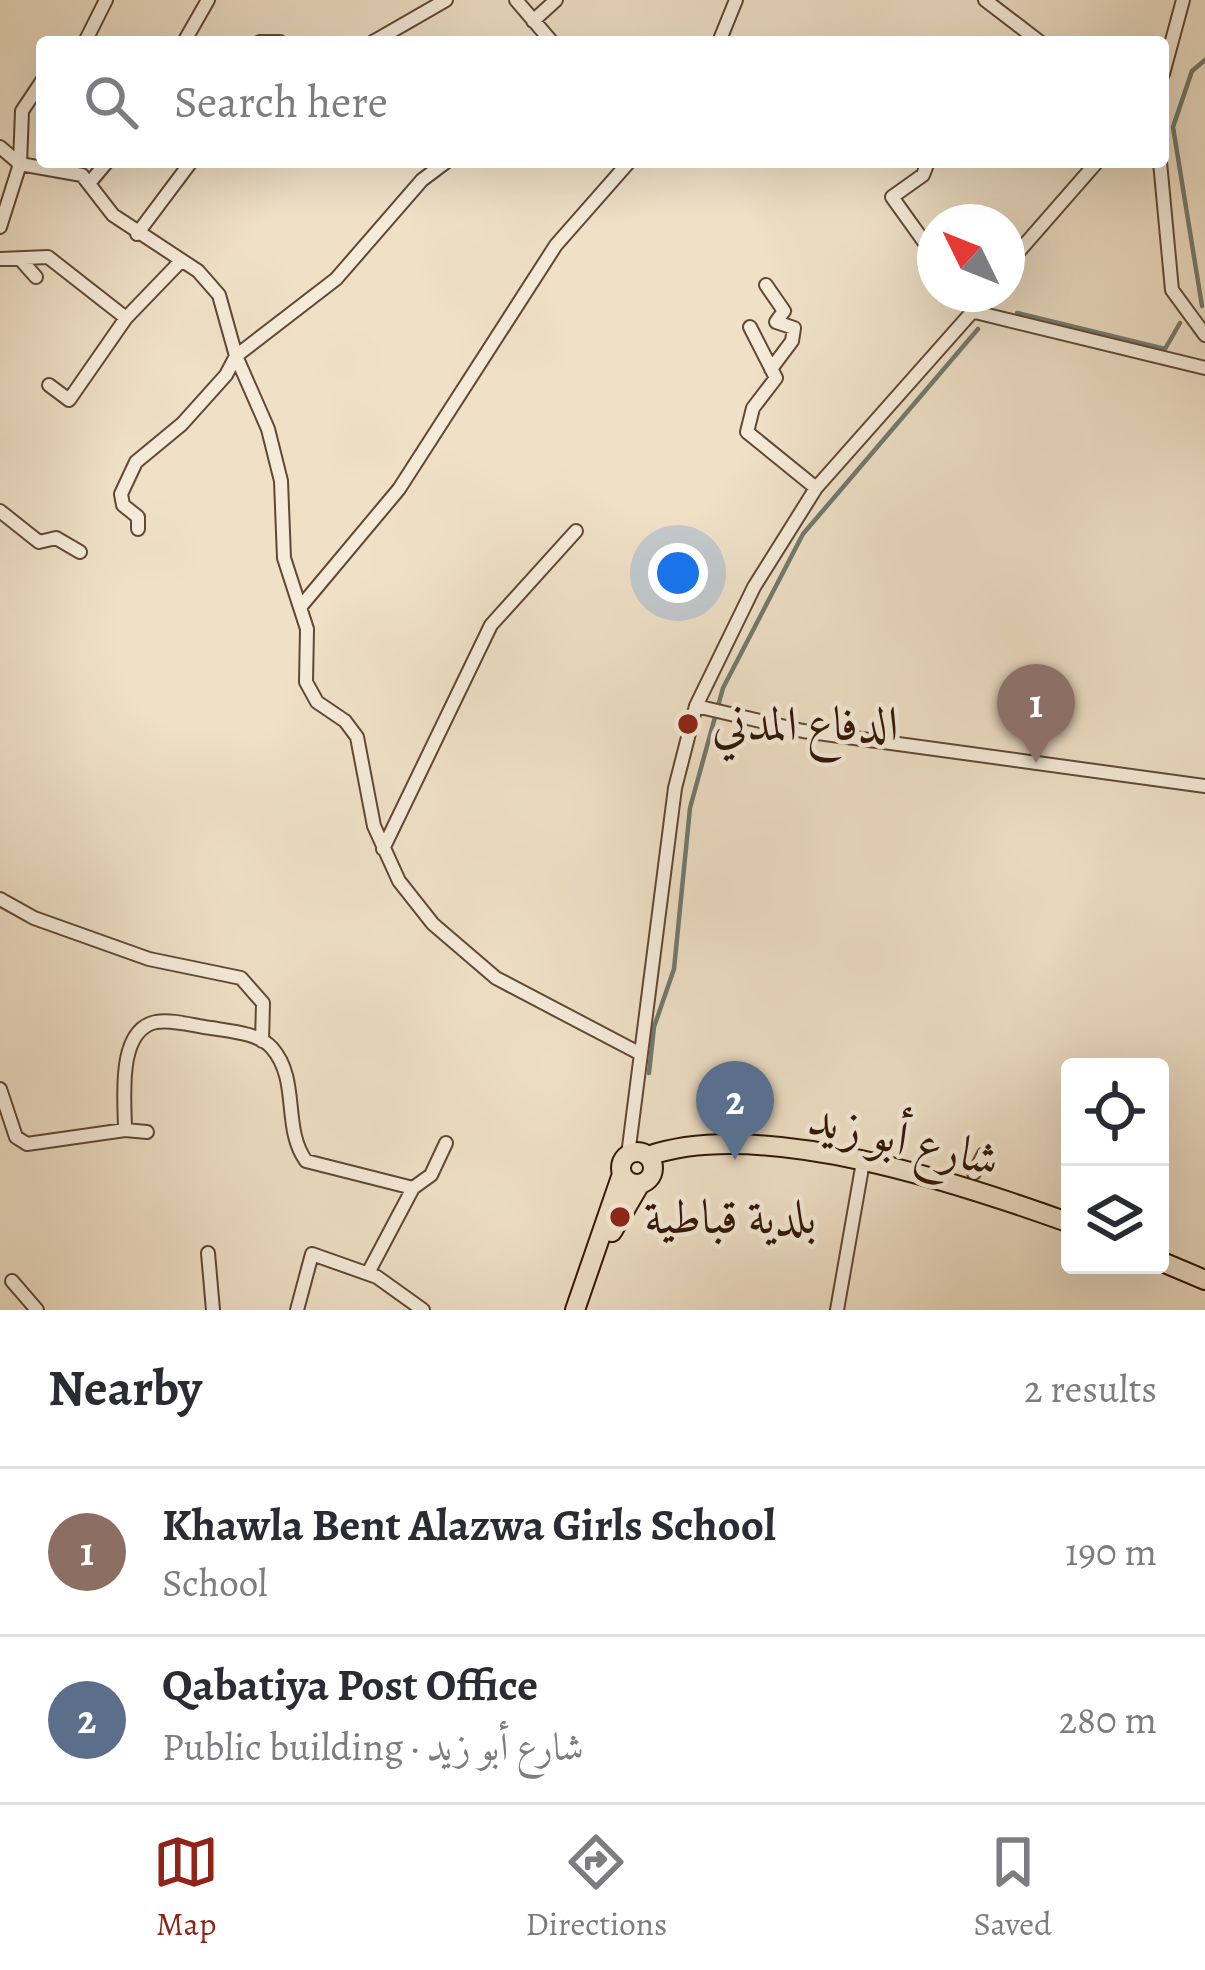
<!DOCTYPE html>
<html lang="en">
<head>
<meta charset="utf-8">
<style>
	body { margin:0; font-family:Alegreya,Amiri,serif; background:#f2f2f3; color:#2b2b33 }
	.controls { position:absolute; right:36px; bottom:36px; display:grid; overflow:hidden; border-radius:12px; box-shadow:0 12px 48px #0002 }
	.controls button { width:108px; height:108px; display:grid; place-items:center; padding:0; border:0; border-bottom:3px solid #e1e1e2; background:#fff; color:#2b2b33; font:60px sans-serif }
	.compass { position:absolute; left:917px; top:204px; width:108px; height:108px; border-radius:50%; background:#fff; box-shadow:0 12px 48px #0002; rotate:313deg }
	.you { position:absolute; left:678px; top:573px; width:42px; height:42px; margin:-30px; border:9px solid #fff; border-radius:50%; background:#1a73e8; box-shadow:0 0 0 18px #1a73e833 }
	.badge { display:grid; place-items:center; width:78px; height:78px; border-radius:50%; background:#8f2418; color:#fff; font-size:39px; font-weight:700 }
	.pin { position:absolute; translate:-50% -99px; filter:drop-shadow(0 3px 6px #0008) }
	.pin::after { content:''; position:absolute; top:63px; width:42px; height:36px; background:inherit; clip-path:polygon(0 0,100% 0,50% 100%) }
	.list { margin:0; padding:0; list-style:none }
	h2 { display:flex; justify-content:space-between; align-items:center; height:156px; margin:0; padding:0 48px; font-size:51px }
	h2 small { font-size:39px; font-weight:400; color:#7c7c81 }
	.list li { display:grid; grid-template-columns:78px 1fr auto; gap:36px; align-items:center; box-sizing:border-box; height:168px; padding:0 48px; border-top:3px solid #e1e1e2 }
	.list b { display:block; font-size:45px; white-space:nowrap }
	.list p { margin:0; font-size:39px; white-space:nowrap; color:#7c7c81 }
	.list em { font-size:39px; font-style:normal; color:#7c7c81 }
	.icon { flex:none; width:66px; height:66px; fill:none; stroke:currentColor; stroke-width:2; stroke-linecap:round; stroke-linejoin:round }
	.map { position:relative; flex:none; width:1205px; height:1310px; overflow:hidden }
	.search { position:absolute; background:#fff; box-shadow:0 12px 48px #0002; left:36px; right:36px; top:36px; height:132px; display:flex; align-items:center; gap:30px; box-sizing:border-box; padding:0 42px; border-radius:12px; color:#7c7c81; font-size:45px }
	.sheet { height:492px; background:#fff }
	nav { display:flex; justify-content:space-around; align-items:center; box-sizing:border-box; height:168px; border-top:3px solid #e1e1e2; background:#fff; font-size:33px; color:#7c7c81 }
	nav a { display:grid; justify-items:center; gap:6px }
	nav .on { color:#8f2418 }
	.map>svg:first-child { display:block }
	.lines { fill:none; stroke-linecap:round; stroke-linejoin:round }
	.stream { stroke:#707a6f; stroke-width:4.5 }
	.street-casing { stroke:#604835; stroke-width:16 }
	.primary-casing { stroke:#311605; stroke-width:22 }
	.street { stroke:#f5ebda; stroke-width:12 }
	.primary { stroke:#efe0c6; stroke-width:18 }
	.poi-dot { fill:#8f2418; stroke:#f5ebda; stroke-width:4.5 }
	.labels { text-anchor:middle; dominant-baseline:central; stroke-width:9; stroke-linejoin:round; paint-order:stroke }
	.poi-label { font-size:48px; fill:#311605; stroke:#f5ebda; text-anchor:start }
	.street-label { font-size:48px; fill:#311605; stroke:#f5ebda }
</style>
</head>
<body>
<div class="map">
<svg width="1205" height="1310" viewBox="0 0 1205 1310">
	<rect width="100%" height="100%" fill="#efe0c6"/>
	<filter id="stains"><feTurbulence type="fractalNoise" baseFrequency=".00167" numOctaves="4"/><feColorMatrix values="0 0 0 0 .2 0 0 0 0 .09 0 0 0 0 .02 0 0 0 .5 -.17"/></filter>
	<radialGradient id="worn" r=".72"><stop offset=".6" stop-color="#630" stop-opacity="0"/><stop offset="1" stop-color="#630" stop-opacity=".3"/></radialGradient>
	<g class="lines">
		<path class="stream" d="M1202,306L1173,127L1192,71L1205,60
			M1017,313L1165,349L1180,323
			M649,1073L654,1027L674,969L690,808L723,688L803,534L978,329"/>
		<defs>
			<path id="street" d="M516,0L552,42
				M985,0L1040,42
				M533,21L556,0
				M85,42L106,0
				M184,42L208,0
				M260,42H280
				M373,42L446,0
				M719,42L736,0
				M1163,74L1183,0
				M0,147L20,164L82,175L113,215L198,271L219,295L236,356L268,429L281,481L284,558L307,629L306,682L317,702L345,721L357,737L374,826L399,881L433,924L496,978L637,1052
				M928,162L923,175L892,197L935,257
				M1160,162L1172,290L1205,335
				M91,181L107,162
				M0,227L20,164L22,111L42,81
				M137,234L191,162
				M0,259L48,257L126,318
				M20,259L36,277
				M1007,265L1097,162
				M766,285L784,311L776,322L794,328L792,341L771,369
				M962,294L975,312L1205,368
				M750,327L776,378L753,408L747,432L816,488
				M49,385L69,400L126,318L180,262
				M0,511L39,542L56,538L80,552
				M138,529V517L123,505L121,494L136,462L182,424L226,375L236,356L336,279L422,180L446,162
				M302,605L399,489L556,245L629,162
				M696,706L803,731L1205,786
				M383,849L491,625L576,531
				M0,899L34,918L149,959L241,978L263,1003L262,1041
				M0,1089L16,1137L27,1144L125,1130L147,1132
				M125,1130C125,1101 116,1030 156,1022C173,1019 194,1026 211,1028C229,1031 259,1033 272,1048C300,1080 282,1128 306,1161L413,1188
				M628,1155L675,788L696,706L754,587L816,488L988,294
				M974,1173L984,1154
				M208,1253L213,1310
				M368,1273L413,1188L431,1175L446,1143
				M12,1281L37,1310
				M297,1310L312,1254L377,1277L423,1310
				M837,1310L863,1162"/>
			<path id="primary" d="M621 1168a16 16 0 1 1 32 0a16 16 0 1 1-32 0Z
				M648,1156C761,1117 959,1183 1070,1223
				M612,1232L640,1184
				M1160,1261L1205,1280
				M575,1310L622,1174"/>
		</defs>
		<use href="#street" class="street-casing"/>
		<use href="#primary" class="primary-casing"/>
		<use href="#street" class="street"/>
		<use href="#primary" class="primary"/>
	</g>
	<g class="poi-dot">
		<circle cx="688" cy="724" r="12"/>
		<circle cx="620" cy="1217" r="12"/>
	</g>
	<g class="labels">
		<g class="poi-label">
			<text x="712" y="724">الدفاع المدني</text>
			<text x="644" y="1217">بلدية قباطية</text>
		</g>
		<g class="street-label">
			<text transform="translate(904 1139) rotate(13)">شارع أبو زيد</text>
		</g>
	</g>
	<rect width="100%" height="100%" filter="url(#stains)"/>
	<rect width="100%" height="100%" fill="url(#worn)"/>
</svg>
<div class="controls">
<button><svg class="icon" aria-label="locate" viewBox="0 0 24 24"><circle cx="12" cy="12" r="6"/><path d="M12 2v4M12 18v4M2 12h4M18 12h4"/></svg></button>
<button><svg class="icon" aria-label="layers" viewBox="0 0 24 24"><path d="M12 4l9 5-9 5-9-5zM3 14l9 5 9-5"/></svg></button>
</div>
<svg class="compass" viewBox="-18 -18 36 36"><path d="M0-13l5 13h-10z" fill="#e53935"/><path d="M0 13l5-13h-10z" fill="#7c7c81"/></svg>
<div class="you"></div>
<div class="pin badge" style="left:1036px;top:763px;background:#8d6e63">1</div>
<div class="pin badge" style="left:735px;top:1160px;background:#5c6f8a">2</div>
<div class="search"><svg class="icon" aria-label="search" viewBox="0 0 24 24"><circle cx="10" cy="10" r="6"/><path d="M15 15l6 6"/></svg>Search here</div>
</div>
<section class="sheet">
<h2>Nearby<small>2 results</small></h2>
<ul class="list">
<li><span class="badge" style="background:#8d6e63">1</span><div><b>Khawla Bent Alazwa Girls School</b><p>School</p></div><em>190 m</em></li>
<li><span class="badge" style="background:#5c6f8a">2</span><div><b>Qabatiya Post Office</b><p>Public building · شارع أبو زيد</p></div><em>280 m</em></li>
</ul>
</section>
<nav>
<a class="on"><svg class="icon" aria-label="map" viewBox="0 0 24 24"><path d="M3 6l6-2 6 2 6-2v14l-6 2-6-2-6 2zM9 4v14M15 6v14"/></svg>Map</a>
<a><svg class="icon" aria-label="directions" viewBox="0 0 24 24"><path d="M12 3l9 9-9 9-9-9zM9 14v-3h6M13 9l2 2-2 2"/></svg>Directions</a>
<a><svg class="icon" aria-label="saved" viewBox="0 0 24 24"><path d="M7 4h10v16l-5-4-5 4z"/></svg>Saved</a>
</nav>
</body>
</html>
